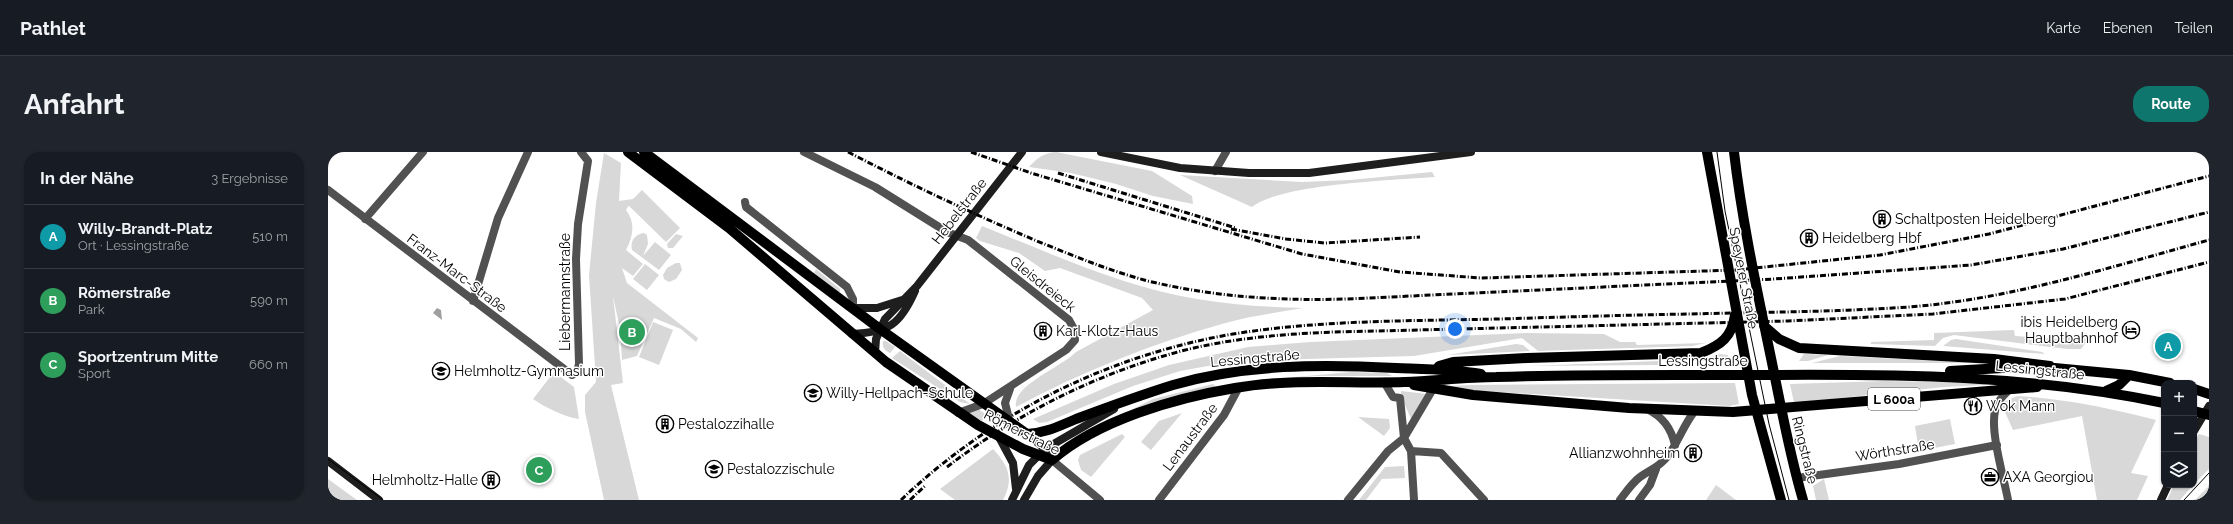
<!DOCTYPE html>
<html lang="de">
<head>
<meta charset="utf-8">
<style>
	body { margin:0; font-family:Raleway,sans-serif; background:#20242c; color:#f1f3f6 }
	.controls { position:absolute; right:12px; bottom:12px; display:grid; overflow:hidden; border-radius:8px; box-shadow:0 1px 3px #0004 }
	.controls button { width:36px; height:36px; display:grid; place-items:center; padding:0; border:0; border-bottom:1px solid #363941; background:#171b24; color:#f1f3f6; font:20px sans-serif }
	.you { position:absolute; left:1127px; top:177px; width:14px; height:14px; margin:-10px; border:3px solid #fff; border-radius:50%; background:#1a73e8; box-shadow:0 0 0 6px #1a73e833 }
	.badge { display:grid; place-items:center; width:26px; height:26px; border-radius:50%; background:#0f766e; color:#fff; font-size:13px; font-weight:700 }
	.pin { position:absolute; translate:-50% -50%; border:2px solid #fff; box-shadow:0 1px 4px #0006 }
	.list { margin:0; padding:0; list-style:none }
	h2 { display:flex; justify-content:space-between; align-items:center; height:52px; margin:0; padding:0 16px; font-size:17px }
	h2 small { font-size:13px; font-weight:400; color:#9ea1a6 }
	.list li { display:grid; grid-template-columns:26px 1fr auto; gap:12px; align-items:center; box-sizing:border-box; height:64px; padding:0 16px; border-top:1px solid #363941 }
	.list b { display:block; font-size:15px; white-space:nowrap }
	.list p { margin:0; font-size:13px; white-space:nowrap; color:#9ea1a6 }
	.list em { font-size:13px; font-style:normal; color:#9ea1a6 }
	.icon { flex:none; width:22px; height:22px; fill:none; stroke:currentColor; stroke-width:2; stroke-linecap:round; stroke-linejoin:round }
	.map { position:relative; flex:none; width:1881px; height:348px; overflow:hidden; border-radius:16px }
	header { display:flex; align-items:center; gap:24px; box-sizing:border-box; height:56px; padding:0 20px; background:#171b24; border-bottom:1px solid #363941 }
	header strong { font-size:19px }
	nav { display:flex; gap:22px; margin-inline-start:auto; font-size:14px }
	.intro { display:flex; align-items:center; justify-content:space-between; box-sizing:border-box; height:96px; padding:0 24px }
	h1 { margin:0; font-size:28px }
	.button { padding:10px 18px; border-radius:16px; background:#0f766e; color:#fff; font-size:14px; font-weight:700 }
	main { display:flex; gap:24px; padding:0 24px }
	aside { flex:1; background:#171b24; border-radius:16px; box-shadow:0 1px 3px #0004 }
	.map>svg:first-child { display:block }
	.green { fill:#d8d8d8 }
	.water { fill:#9f9f9f }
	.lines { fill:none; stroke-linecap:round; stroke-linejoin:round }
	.street { stroke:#515151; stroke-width:8 }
	.secondary { stroke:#1e1e1e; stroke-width:8 }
	.primary { stroke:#000; stroke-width:10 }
	.tram { stroke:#000; stroke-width:1 }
	.rail { stroke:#000; stroke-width:3; stroke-dasharray:6 2 1 2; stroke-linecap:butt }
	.labels { text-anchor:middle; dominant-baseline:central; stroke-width:3; stroke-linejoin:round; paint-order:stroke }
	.shield { fill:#fff; stroke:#4c4c4c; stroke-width:1 }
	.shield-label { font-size:13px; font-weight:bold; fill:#000 }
	.street-label { font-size:14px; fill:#000; stroke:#fff }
	.poi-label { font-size:14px; fill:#000; stroke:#fff; text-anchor:start }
</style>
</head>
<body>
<header>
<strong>Pathlet</strong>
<nav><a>Karte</a><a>Ebenen</a><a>Teilen</a></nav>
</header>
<div class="intro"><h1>Anfahrt</h1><a class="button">Route</a></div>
<main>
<aside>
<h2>In der Nähe<small>3 Ergebnisse</small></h2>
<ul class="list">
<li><span class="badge" style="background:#0f9aa8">A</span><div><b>Willy-Brandt-Platz</b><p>Ort · Lessingstraße</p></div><em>510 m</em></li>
<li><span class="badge" style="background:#2e9e5b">B</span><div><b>Römerstraße</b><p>Park</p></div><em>590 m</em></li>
<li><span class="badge" style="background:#2e9e5b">C</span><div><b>Sportzentrum Mitte</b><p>Sport</p></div><em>660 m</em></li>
</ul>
</aside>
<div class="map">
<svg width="1881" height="348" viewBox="0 0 1881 348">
	<rect width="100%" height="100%" fill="#fff"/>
	<path class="green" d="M728,0L824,19L864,44L865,52L825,44L788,32L743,21L701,15C709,6 716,1 728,0Z
		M276,1L293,11L291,49L305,47L314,38L352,76L338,90L300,53L304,48L298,58C308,71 305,84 298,98L315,112L305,124L294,116L299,131L370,186L368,190L353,177L326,166L309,204L294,208L292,177L285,144L295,231L283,233L311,348H276L257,260V243L268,230L261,123L268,51Z
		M1104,20L1107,25C1067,28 952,32 924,55L852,23L974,30L1022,28Z
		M654,74C724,102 795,135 869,147C904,153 939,155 975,156C948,161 920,164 894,172C823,192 753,220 688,255C684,233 734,215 748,200L825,158L814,146L732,116L717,119L691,101L652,89L648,86Z
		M316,81L319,83L320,92L315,104L327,90L343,103L331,118L304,98C302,89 307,82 316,81Z
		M348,82L355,84L345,96H340L339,92Z
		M348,111H352L354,118L348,127L341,130L336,127L335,123L339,116Z
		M317,112L331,123L319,138L305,127Z
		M488,117L512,137V140L510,141L486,121Z
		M325,170L345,178L331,213L311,205Z
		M1686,178L1687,184L1730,187L1759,181V189L1753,197H1739L1626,183L1615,186L1607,194L1543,192V190L1606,188V181Z
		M1198,181L1276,182L1292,190H1307L1309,193L1378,191L1364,194L1210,199L1194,186L1086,204L908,209L852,219L805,234L719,270L711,271L705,267L786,232L841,213L920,195L982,190Z
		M1628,187L1714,200L1717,202L1615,194L1623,188Z
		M555,189H558L567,195L562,201C556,198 554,195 555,189Z
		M1188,192L1195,193L1202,199L1119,203Z
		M572,199L642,252L632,250L564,206Z
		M1392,202L1400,203L1402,209H1349L1380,207Z
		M1476,202L1500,203L1480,209H1471Z
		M1512,204L1650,211H1484Z
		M1330,209L1331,213L1202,214Z
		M226,220L246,235L251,267C237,265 216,255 205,247Z
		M1024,220L1059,221L1064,224H989L933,228Z
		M1557,229L1658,231L1657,233L1616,235L1466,251L1462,232Z
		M1407,231L1411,252L1401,254L1121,237L1123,234L1144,233Z
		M885,232L889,236L739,293L737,291L825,247Z
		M1073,239L1099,242L1084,269L1073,244Z
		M1689,244C1738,247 1780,256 1828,268L1803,321L1820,324L1809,348H1769L1754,264L1685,278L1673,251Z
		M650,257L659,263L654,269L641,261Z
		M854,261L823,298L813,290L831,269Z
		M1030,265L1061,267L1062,276L1056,284Z
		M1622,267L1627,292L1591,299L1587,274Z
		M794,282L797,285L763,325L753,318L750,308L752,303Z
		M1871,282L1881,285V317L1866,332V291Z
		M665,297C681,314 686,327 675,348H627L612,337Z
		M1076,314L1077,326L1054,327L1038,348H1031L1057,315Z
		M0,327L29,348H0Z
		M1496,327L1501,348H1488L1485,334Z
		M1388,333L1408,348H1378Z
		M1846,333H1865L1852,348H1839Z
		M1881,334V348H1867Z"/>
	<path class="water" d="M109,156L113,158L114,168L105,161Z"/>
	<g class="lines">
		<path class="street" d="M476,0L547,35L619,80L640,88L741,168L746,177L747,188L738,198L655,252L630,261
			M887,19L898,0
			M0,38L244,223L249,220L251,212L248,107L250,72L260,9L253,0
			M417,50L418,55L519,135L525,147V156
			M37,67L95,0
			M145,149L170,66L200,0
			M1056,230L1065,245L1072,246L1076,286L1083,299L1113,301L1156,348
			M682,237L677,251L682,271
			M1680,239C1674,245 1668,251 1667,259C1662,280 1676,326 1680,348
			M1319,257C1335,265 1343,276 1347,293
			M1083,299L1086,348
			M724,308L772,348
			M1469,326L1571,312L1669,293
			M831,348L896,263L911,235
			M1020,348L1060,299L1076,286L1105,237
			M1292,348C1298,340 1304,331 1312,325C1323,317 1330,316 1339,305C1350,291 1355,274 1366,260
			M1311,348L1322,333L1328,317"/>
		<path class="secondary" d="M773,0L852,16L921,21H981L1143,0
			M525,156H549L574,148
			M524,182C561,180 572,173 587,139
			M547,201L548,187L557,167L589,134L694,0
			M1866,279L1881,254
			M671,285L685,311L688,337
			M0,309L51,348
			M684,348L701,313L717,297L786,257
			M696,348L710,324L724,308L717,297L699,282
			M1833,348L1840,333"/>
		<path class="primary" d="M300,0L401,76L558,210L650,273L695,297L724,308C770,268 847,246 907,236C963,226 1020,232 1077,230C1107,229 1137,225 1168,225C1257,222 1346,223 1435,223C1570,222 1703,223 1836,251
			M316,0L552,177L699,282C718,281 731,274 748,267C780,255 813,243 845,233C917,212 993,212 1068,216C1096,217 1125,217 1153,222
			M1379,0L1424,243L1453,348
			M1406,0C1414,69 1429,138 1443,206C1453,254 1461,301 1475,348
			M1436,174L1451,187L1471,196L1666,207L1722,214
			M1111,214L1125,210L1199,206L1373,201C1393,193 1404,185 1407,163
			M1716,215L1801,223L1842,231
			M1622,219L1692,215
			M1086,233L1145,243L1301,256L1405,260L1709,235
			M1866,237L1881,242
			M1778,239L1791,233L1801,223
			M1866,259L1881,263"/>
		<path class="tram" d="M1389,0L1397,59L1441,272L1461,348
			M0,307L55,348
			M1856,348L1881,321"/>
		<path class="rail" d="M520,0C582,32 645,62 709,89C746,104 782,119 820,129C886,145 952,149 1019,147L1446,127L1643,113L1735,97L1881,60
			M643,0L703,21L974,102L1072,120L1153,126L1408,118L1552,103L1661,82L1881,24
			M730,21L908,76
			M903,77L958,87L997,91L1092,85
			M619,315C684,265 760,226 839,203C893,187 951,182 1007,180L1460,169L1605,162L1737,147L1881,110
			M573,348C664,261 781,203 905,182C992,168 1082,169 1171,167C1235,165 1299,163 1362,162C1435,160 1508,160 1581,155C1683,147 1783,115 1881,88
			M582,348L598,333"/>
	</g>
	<defs>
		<symbol id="building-ring" viewBox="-11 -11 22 22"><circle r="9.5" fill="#fff" stroke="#000" stroke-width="1.5"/><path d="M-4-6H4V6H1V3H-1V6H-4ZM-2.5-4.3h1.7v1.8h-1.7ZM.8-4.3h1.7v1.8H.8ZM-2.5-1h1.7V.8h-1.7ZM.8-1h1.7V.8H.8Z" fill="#000"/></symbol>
		<symbol id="hotel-ring" viewBox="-11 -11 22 22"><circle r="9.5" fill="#fff" stroke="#000" stroke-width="1.5"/><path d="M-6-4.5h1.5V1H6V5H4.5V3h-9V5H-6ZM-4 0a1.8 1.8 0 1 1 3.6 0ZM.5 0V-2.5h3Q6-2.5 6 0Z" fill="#000"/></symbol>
		<symbol id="school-ring" viewBox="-11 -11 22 22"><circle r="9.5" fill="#fff" stroke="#000" stroke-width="1.5"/><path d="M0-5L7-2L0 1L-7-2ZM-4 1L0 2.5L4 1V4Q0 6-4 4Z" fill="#000"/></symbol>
		<symbol id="restaurant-ring" viewBox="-11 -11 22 22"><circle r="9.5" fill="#fff" stroke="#000" stroke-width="1.5"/><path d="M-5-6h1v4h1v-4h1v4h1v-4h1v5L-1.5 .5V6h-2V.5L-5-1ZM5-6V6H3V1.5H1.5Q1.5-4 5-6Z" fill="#000"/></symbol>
		<symbol id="office-ring" viewBox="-11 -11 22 22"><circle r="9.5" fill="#fff" stroke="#000" stroke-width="1.5"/><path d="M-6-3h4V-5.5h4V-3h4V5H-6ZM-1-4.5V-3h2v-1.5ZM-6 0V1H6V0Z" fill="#000"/></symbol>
	</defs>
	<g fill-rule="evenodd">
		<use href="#building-ring" x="1544" y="57" width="20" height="20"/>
		<use href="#building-ring" x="1471" y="76" width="20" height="20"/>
		<use href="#hotel-ring" x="1793" y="168" width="20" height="20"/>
		<use href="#building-ring" x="705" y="169" width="20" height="20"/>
		<use href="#school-ring" x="103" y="209" width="20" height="20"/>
		<use href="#school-ring" x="475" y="231" width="20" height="20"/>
		<use href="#restaurant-ring" x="1635" y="244" width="20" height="20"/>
		<use href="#building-ring" x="327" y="262" width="20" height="20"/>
		<use href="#building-ring" x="1355" y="291" width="20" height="20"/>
		<use href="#school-ring" x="376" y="307" width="20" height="20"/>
		<use href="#office-ring" x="1652" y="315" width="20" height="20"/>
		<use href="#building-ring" x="153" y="318" width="20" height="20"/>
	</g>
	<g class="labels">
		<rect class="shield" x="1540" y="236" width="52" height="22" rx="3"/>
		<g class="shield-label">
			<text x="1566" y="247">L 600a</text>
		</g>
		<g class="street-label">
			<text transform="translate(631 59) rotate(-52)">Hebelstraße</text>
			<text transform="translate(129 121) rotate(37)">Franz-Marc-Straße</text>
			<text transform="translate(1416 126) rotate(79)">Speyerer Straße</text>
			<text transform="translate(715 132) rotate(39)">Gleisdreieck</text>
			<text transform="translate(237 140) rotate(-90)">Liebermannstraße</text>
			<text transform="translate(927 206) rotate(-5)">Lessingstraße</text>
			<text x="1375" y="209">Lessingstraße</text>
			<text transform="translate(1712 218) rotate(6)">Lessingstraße</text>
			<text transform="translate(694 280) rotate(27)">Römerstraße</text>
			<text transform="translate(862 285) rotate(-53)">Lenaustraße</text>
			<text transform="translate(1477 298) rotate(76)">Ringstraße</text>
			<text transform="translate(1567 298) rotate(-9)">Wörthstraße</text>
		</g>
		<g class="poi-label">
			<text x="1567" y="67">Schaltposten Heidelberg</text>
			<text x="1494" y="86">Heidelberg Hbf</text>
			<text x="1790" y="170" text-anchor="end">ibis Heidelberg<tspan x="1790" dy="16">Hauptbahnhof</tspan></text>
			<text x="728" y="179">Karl-Klotz-Haus</text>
			<text x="126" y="219">Helmholtz-Gymnasium</text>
			<text x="498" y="241">Willy-Hellpach-Schule</text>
			<text x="1658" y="254">Wok Mann</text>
			<text x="350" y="272">Pestalozzihalle</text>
			<text x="1352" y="301" text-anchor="end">Allianzwohnheim</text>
			<text x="399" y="317">Pestalozzischule</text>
			<text x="1675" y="325">AXA Georgiou</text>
			<text x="150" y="328" text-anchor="end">Helmholtz-Halle</text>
		</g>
	</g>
</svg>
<div class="controls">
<button>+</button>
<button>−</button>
<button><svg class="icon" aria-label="layers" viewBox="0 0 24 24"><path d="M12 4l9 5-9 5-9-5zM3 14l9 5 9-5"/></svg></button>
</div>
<div class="you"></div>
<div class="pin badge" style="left:1840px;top:194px;background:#0f9aa8">A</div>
<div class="pin badge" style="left:304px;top:180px;background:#2e9e5b">B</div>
<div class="pin badge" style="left:211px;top:318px;background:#2e9e5b">C</div>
</div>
</main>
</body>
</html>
